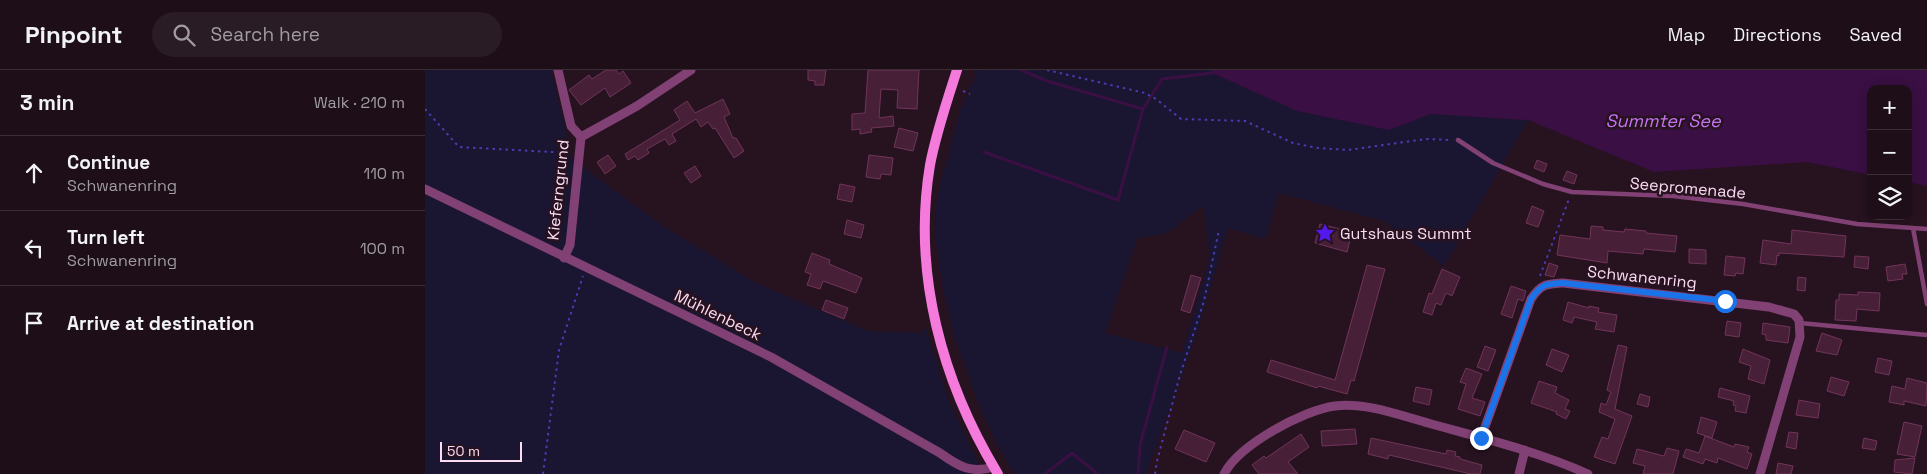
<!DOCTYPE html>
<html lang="en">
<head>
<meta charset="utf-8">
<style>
	body { margin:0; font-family:"Space Grotesk",sans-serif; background:#2a1c25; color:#f1f3f6 }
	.controls { position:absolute; right:15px; top:15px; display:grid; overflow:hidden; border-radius:10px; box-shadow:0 2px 12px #0003 }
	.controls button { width:45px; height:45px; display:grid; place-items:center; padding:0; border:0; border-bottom:1px solid #3b2e37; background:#1d0e18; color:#f1f3f6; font:25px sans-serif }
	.scale { position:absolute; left:15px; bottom:12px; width:82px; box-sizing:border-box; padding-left:5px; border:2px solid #fcdcf3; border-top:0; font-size:14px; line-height:18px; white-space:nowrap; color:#fcdcf3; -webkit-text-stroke:4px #271220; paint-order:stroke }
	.stop { position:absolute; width:15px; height:15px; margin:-11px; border:4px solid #1a73e8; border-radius:50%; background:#fff }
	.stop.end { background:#1a73e8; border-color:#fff; box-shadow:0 1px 5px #0008 }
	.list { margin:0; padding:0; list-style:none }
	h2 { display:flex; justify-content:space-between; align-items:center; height:65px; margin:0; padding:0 20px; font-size:21px }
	h2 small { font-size:16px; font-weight:400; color:#a09ca2 }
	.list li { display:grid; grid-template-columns:32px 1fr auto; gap:15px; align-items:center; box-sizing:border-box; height:75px; padding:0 20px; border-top:1px solid #3b2e37 }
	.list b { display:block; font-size:19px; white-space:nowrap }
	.list p { margin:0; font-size:16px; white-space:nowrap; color:#a09ca2 }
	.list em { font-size:16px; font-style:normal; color:#a09ca2 }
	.icon { flex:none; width:28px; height:28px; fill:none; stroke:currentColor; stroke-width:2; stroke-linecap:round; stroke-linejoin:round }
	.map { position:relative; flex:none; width:1502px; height:404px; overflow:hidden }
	header { display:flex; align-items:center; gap:30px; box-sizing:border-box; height:70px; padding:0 25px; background:#1d0e18; border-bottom:1px solid #3b2e37 }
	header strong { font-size:24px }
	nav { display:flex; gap:28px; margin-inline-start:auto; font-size:18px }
	.search { width:350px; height:45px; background:#2a1c25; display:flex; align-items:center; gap:12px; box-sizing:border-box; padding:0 18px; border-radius:28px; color:#a09ca2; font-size:19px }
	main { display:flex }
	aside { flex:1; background:#1d0e18 }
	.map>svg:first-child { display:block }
	.green { fill:#1a1631; fill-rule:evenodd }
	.water { fill:#3a0f43 }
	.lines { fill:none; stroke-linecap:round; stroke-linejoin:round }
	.stream { stroke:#3a0f43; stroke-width:3 }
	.building { fill:#472038; stroke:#71345a }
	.path { stroke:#493bb1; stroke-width:2; stroke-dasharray:2.5 4; stroke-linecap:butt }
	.lane { stroke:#824174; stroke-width:4.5 }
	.street { stroke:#824174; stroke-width:9 }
	.secondary { stroke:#f47bdb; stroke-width:10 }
	.route { stroke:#1a73e8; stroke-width:6 }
	.labels { text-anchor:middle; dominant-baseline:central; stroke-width:5; stroke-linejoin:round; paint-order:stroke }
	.street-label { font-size:16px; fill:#fcdcf3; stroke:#271220 }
	.poi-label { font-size:16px; fill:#fcdcf3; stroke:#271220; text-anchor:start }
	.water-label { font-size:18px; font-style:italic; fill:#c573f3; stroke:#271220 }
</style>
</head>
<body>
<header>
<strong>Pinpoint</strong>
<div class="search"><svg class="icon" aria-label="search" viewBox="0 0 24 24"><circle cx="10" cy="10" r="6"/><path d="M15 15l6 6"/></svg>Search here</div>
<nav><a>Map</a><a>Directions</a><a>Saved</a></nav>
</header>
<main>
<aside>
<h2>3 min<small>Walk · 210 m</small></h2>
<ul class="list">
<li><svg class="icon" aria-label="ahead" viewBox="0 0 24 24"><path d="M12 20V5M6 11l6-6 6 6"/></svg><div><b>Continue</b><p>Schwanenring</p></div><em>110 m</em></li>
<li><svg class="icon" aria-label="left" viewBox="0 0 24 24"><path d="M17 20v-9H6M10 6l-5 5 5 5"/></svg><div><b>Turn left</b><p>Schwanenring</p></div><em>100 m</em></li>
<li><svg class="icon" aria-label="arrive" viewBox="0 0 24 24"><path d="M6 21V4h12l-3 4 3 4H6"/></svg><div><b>Arrive at destination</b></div></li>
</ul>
</aside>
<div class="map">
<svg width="1502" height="404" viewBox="0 0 1502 404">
	<rect width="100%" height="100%" fill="#271220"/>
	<path class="green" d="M0,0H126L148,90L238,156L331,213L443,261L497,263L500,255L524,331L559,404H0Z
		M553,0H786L787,3L872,41L964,59L1006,44L1103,50L1019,196L959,151L854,123L840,169L803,158L773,260L721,404H589L569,369L553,332L529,266L517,214L511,170L510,146L512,128L535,41ZM778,136L785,187L757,283L680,263L712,168L742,163Z"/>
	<path class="water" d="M786,0H1502V116L1483,112V19H1446V105L1382,92L1229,102L1103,50L1006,44L964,60L872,41L787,3Z"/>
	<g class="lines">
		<path class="stream" d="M596,0L622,11L718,39L737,9L787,3
			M559,82L693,130L718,39
			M620,404L647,383L673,404
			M713,404L715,375L742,277"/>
	</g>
	<path class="building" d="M181,0H191L194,4L198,1L206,13L185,27L180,18L156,35L144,20L164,5L167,9Z
		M383,0H401L399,15H390V11L383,10Z
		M443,0H494L492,39L472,38L473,20L456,19L454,48L468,46L469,56L446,58L447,62L435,64V59L427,60V44L440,43Z
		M298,29L305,44L299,47L308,68H311L319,81L309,88L290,58L288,59L283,52L276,57L271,49L247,64L251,71L244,75L240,69L222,79L224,83L213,90L210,86L203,90L200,84L255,50L249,40L262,31L270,43Z
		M474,58L493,63L488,81L469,77Z
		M183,85L191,96L180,104L172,92Z
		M444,85L468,88L466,105L456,104L455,109L441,107Z
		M1112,90L1122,94L1119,102L1109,98Z
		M270,96L276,106L266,113L259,103Z
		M1142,101L1152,105L1149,114L1138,110Z
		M415,114L430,117L427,132L412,129Z
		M1107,136L1119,141L1113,157L1101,153Z
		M422,150L439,155L436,168L419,164Z
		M895,154L927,162L922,182L890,173Z
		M1166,156L1178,157V160L1199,162L1200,159L1221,161V163L1252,166L1250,182L1219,179L1218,184L1183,181L1182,193L1132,185L1135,165L1165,169Z
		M1367,160L1421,166L1419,187L1354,183V186L1352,185L1351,195L1335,193L1338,170L1366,174Z
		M1264,179L1281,180V194L1264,193Z
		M387,183L405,190L404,194L437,208L431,223L398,211L395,219L382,215L386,204L380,202Z
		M1301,186L1320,188L1318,204L1311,203L1310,206L1299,205Z
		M1430,186L1444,187L1443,199L1429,197Z
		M1124,193L1133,196L1129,207L1120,205Z
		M1480,194L1482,204H1477L1478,209L1463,211L1461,197Z
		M942,195L960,199L929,311L926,310L922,324L893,316L892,318L842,302L846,290L910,310Z
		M1017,199L1035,207L1027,226L1021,223L1016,235L1011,233L1007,245L998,242L1004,223L1007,224Z
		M766,205L776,208L765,243L756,240Z
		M1373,207L1381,208L1380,221L1372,220Z
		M1086,216L1101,221L1098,231L1093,229L1087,248L1076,244Z
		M1433,222L1455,223L1454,241L1432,239L1431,251L1410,250L1411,230H1414V224L1433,225Z
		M401,230L423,238L419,249L397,240Z
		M1143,232L1164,238V236L1174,238L1173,242L1192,245L1189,262L1170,259L1172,252L1149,247L1147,253L1138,250Z
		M1302,251L1316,253L1314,267L1300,265Z
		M1338,253L1365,257L1363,273L1341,270V265L1337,264Z
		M1397,263L1417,270L1412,285L1391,281Z
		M1193,275L1202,277L1190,339L1207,346L1190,394L1169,387L1177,367L1183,369L1190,349L1174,342L1176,333L1181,335L1186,322L1182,320Z
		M1060,276L1071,280L1063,301L1052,297Z
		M1127,279L1144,285L1137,302L1121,295Z
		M1318,279L1345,290L1339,314L1323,309L1326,296L1314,292Z
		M1453,288L1467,291L1464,305L1450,302Z
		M1041,298L1057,304L1047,328L1060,332L1055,346L1033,339L1041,314L1035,312Z
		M1406,307L1424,312L1419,326L1402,321Z
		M1482,308L1502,313L1501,336L1479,331V335L1464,332L1467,316L1480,319Z
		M1114,311L1132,317L1130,323L1144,330L1140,339L1145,341L1141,349L1131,344L1132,342L1106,333Z
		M991,317L1007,320L1004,335L988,331Z
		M1295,318L1325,326L1321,343L1310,341L1311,336L1308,335L1309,331L1293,327Z
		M1215,324L1225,327L1223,337L1212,334Z
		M1374,330L1395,334L1393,348L1371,345Z
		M1276,347L1292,352L1287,368L1272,363Z
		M1479,352L1497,356L1490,387L1472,384Z
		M930,359L932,374L897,376L896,361Z
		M759,360L790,373L781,392L750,379Z
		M1364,362L1373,363L1371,379L1361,377Z
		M876,364L884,377L863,392L873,404H834L827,395L839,386L841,388Z
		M1280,366L1309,377L1310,374L1324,377L1322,382L1327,384L1322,399L1293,388L1292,393L1280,389L1278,394L1258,387L1261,379L1274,383Z
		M946,368L1021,384L1022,380L1031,382L1030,386L1035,387V389L1057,395L1055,404H1046L964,385L963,389L943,384Z
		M1439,368L1452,371L1450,380L1437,378Z
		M1242,378L1254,381L1248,404H1218L1220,396L1208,393L1212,379L1239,386Z
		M1490,388L1487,404L1469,402L1470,390Z
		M1353,393L1368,396L1366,404H1351Z"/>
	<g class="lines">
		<path class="path" d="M622,0L720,23L731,29L756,49L820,51L868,73L893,78L923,80L1001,69L1026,70
			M538,21L545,24
			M0,39L34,77L145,83
			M1115,206L1144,129
			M118,404L134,280L158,206
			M730,404L732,391L755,305L779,231L794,160"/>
		<path class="lane" d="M1033,70L1068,93L1118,114L1147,122L1248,126L1318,134L1432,154L1502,159
			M1488,158L1502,234
			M1375,253L1502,265"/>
		<path class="street" d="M133,0L146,56L156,67L145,175L139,188
			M156,67L212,36L266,0
			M0,119L346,287L515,383C533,396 546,404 568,397
			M1056,368L1106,229C1116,214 1121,214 1138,213L1344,237L1369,244L1374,250L1375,267L1335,404
			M799,404C814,375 878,340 910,336C940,332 974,345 1003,353C1057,368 1112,381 1163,404
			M1094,404L1100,380"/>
		<path class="secondary" d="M532,0C522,31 511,63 505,95C487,203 517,312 573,404"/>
	</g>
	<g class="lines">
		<path class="route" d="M1056,368L1106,229C1116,214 1121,214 1138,213L1300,231"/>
	</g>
	<defs>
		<symbol id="sight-bare" viewBox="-9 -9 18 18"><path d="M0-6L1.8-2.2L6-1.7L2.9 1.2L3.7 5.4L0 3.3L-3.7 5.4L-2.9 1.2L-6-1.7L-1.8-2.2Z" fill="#5318eb" stroke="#271220" stroke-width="2.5" paint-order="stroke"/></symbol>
	</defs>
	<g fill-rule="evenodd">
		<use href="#sight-bare" x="886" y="149" width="28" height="28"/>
	</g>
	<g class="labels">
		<g class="street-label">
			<text transform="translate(1263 118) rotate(5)">Seepromenade</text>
			<text transform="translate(133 120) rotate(-84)">Kieferngrund</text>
			<text transform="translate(1217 207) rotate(6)">Schwanenring</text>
			<text transform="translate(293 245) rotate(26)">Mühlenbeck</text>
		</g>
		<g class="poi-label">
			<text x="915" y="163">Gutshaus Summt</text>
		</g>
		<g class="water-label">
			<text x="1238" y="50">Summter See</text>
		</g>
	</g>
</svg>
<div class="controls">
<button>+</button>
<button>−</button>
<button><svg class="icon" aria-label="layers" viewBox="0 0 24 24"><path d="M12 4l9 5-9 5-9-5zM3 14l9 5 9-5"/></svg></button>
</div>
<div class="scale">50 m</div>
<div class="stop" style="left:1300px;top:231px"></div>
<div class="stop end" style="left:1056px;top:368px"></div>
</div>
</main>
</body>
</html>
